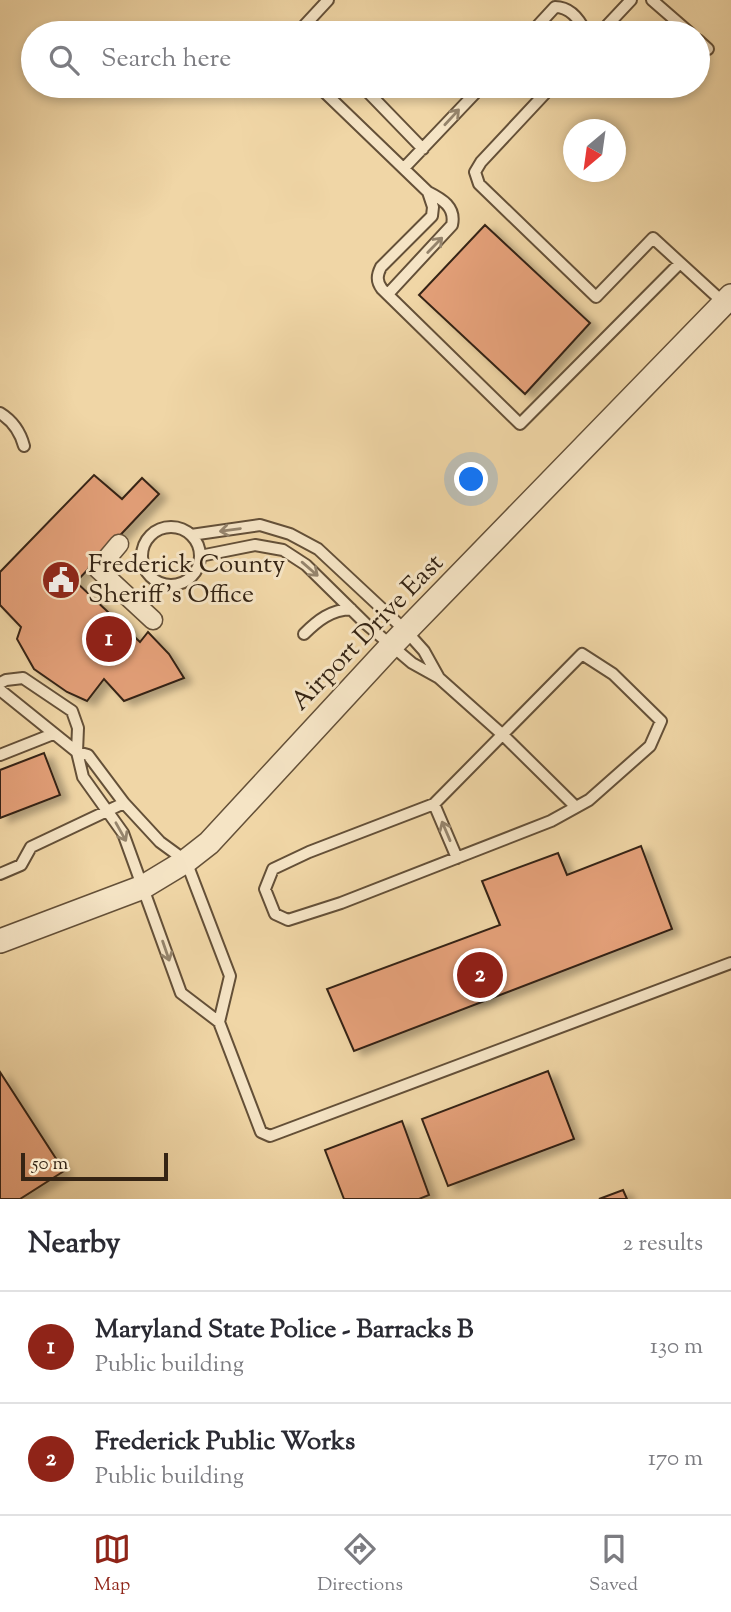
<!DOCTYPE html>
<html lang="en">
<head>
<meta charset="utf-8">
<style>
	body { margin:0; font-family:"Sorts Mill Goudy",serif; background:#f2f2f3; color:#2b2b33 }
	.compass { position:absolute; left:563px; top:119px; width:63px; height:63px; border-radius:50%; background:#fff; box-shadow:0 4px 10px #0003; rotate:209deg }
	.scale { position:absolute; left:21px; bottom:18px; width:147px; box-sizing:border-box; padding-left:7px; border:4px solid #352414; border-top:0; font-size:19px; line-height:24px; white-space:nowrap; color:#352414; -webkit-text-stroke:5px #f5e4c5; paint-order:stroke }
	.you { position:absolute; left:472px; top:480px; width:24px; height:24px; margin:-18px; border:5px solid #fff; border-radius:50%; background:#1a73e8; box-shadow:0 0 0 10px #1a73e833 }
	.badge { display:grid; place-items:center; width:46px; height:46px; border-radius:50%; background:#8f2418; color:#fff; font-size:23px; font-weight:700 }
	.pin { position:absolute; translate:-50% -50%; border:4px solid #fff; box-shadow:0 2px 7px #0006 }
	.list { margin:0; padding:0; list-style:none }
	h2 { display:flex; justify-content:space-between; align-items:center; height:91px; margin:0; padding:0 28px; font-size:30px }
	h2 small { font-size:23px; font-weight:400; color:#7c7c81 }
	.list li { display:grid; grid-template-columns:46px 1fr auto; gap:21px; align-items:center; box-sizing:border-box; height:112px; padding:0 28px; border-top:2px solid #e1e1e2 }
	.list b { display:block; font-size:26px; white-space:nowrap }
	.list p { margin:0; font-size:23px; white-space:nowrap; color:#7c7c81 }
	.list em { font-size:23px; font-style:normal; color:#7c7c81 }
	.icon { flex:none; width:38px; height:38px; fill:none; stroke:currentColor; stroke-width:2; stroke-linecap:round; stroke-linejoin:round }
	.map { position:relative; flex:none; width:731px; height:1199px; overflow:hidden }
	.search { position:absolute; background:#fff; box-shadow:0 4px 10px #0003; left:21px; right:21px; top:21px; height:77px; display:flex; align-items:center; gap:18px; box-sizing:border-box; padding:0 24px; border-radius:38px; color:#7c7c81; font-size:26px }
	.sheet { height:315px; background:#fff }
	nav { display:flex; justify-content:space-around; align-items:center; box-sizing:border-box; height:98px; border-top:2px solid #e1e1e2; background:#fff; font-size:19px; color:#7c7c81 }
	nav a { display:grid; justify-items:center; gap:4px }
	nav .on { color:#8f2418 }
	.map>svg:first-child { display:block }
	.building { fill:#e4a079; stroke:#352414; stroke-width:2; filter:url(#shadow) }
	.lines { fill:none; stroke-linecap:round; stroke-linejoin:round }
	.service-casing { stroke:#645038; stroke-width:14 }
	.pedestrian-casing { stroke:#645038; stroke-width:21 }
	.minor-casing { stroke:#645038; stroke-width:26 }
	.service { stroke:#f5e4c5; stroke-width:10 }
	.pedestrian { stroke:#f5e4c5; stroke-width:18 }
	.minor { stroke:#f5e4c5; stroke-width:23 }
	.oneway { stroke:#95846c }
	.labels { text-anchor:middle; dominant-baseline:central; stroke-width:6; stroke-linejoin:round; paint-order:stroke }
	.poi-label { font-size:26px; fill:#352414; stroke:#f5e4c5; text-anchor:start }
	.street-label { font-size:26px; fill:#352414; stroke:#f5e4c5 }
</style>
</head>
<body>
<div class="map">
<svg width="731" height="1199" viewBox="0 0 731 1199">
	<defs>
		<filter id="shadow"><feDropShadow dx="8" dy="4.5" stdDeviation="3.5" flood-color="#0004"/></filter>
	</defs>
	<rect width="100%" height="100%" fill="#f0d6a6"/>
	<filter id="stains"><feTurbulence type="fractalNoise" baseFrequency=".00286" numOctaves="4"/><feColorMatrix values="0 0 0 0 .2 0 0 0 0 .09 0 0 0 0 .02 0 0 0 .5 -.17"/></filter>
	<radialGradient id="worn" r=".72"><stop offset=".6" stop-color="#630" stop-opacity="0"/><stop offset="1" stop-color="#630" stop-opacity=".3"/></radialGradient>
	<path class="building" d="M485,225L590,323L525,394L419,295Z
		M94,475L122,499L142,478L159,494L76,582L140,642L148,632L169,654L184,678L124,701L104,679L87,701L67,692L34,669L17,639L21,627L0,605V572Z
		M44,753L60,795L0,818V770Z
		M641,846L672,929L354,1051L327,989L500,925L482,881L558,853L567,875Z
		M548,1071L574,1139L448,1186L422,1119Z
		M0,1072L64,1171L20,1199H0Z
		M402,1121L429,1195L419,1199H344L325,1150Z
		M623,1190L627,1199H599Z"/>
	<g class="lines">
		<defs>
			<path id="service" d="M652,0L690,33
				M309,33L303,27L328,0
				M531,33L555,7C571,7 580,20 586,33
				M600,33L631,0
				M698,40L708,49
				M318,86L428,192
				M362,86L423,149
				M552,86L481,162L475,172L479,184L596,297L653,238L724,303
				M404,168L482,86
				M388,294L452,225C456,207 442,199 428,192L433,207L432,216L381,267C377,275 376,281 382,289L520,424L680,263
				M0,413C13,421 20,431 24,446
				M142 556a29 29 0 1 1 58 0a29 29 0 1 1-58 0Z
				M191,535L260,525L290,534L318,549L407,632L424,651L439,678
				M200,556L255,545L283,550L306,565L366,624L412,663L439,678L504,736L576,807
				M304,634C318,620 331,610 351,609
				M582,654L613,674L661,721L650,746L589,800L551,821L341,903L288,920L275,914L265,889L273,869L309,852L434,804Z
				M0,683L6,680L23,678L72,711L78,728L77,752L83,777L123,833L181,993L219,1022L230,976L186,861L160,842L124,803L88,755L77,752L0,690
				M0,755L53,734
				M434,804L457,858
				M0,874L21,865L31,847L124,803
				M219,1022L261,1132L270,1136L731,963"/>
			<path id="pedestrian" d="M119,544L98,569L153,620"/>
			<path id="minor" d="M0,941L143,887L186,861L209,843L392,645L731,296"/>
		</defs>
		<use href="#service" class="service-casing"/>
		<use href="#pedestrian" class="pedestrian-casing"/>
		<use href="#minor" class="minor-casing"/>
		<use href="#service" class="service"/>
		<use href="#pedestrian" class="pedestrian"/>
		<use href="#minor" class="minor"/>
	</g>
	<defs><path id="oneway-shaft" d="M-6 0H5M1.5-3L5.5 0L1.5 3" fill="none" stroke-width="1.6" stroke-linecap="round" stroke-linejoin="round" transform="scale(1.75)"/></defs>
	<g class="oneway">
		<use href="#oneway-shaft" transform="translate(452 117) rotate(-47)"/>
		<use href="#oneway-shaft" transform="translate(435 245) rotate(-46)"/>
		<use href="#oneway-shaft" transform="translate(230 530) rotate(172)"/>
		<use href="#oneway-shaft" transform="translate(310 569) rotate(41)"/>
		<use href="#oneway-shaft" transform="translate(446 831) rotate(-113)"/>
		<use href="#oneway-shaft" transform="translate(121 832) rotate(61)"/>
		<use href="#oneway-shaft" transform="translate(166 951) rotate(71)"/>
	</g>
	<defs>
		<symbol id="civic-disc" viewBox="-11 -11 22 22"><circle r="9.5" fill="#8f2418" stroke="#f5e4c5"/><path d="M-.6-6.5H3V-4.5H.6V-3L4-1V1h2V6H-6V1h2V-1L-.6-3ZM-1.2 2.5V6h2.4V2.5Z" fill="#fff"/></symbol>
	</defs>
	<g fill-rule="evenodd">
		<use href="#civic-disc" x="39" y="558" width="44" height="44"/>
	</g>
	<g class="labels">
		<g class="poi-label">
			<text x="88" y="565">Frederick County<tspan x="88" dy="30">Sheriff's Office</tspan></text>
		</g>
		<g class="street-label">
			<text transform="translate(368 633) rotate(-46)">Airport Drive East</text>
		</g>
	</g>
	<rect width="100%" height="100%" filter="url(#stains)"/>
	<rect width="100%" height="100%" fill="url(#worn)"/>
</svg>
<svg class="compass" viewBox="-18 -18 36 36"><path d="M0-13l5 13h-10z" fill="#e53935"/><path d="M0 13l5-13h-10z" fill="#7c7c81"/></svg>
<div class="scale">50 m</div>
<div class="you"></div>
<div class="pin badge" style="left:109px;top:639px">1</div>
<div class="pin badge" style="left:480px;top:975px">2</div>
<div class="search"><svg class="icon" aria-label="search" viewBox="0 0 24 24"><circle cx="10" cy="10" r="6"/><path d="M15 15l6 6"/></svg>Search here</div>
</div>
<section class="sheet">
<h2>Nearby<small>2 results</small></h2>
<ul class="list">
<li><span class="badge">1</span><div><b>Maryland State Police - Barracks B</b><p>Public building</p></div><em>130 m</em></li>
<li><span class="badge">2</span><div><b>Frederick Public Works</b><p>Public building</p></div><em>170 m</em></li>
</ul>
</section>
<nav>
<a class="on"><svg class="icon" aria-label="map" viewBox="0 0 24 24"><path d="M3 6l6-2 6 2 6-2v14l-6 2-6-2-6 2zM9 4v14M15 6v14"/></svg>Map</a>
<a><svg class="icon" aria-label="directions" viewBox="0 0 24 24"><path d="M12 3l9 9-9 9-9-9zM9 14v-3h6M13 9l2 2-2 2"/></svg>Directions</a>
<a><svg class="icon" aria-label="saved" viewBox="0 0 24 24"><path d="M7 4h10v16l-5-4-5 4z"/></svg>Saved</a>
</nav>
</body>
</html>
